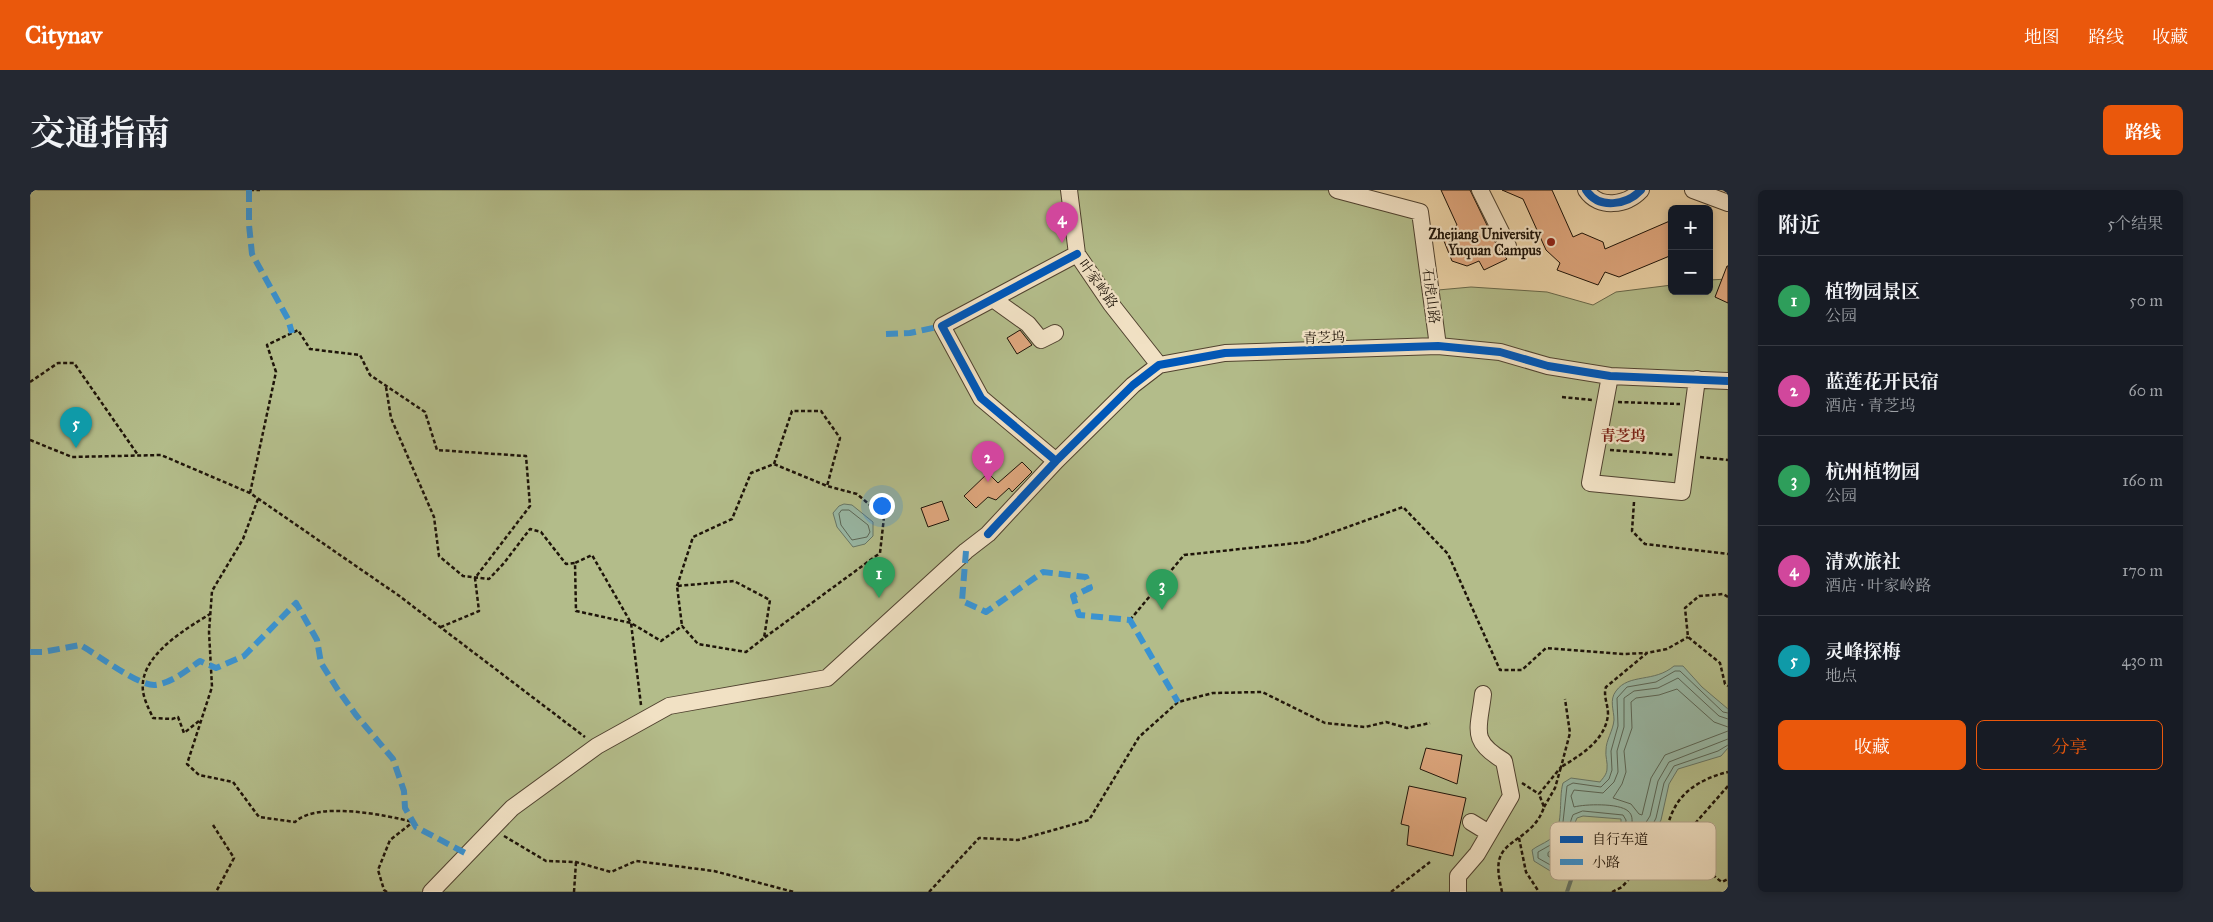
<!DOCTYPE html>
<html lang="zh">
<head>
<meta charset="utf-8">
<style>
	body { margin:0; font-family:"IM FELL Great Primer","Noto Serif SC",serif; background:#242831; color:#f1f3f6 }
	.controls { position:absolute; right:15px; top:15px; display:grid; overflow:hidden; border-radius:8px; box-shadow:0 2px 8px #0003 }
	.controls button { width:45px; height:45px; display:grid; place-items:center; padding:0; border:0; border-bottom:1px solid #363941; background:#171b24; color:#f1f3f6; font:25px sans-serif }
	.you { position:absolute; left:851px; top:315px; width:18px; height:18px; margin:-12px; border:4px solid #fff; border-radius:50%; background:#1a73e8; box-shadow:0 0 0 8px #1a73e833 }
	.badge { display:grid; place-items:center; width:32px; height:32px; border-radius:50%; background:#ea580c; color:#fff; font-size:16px; font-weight:700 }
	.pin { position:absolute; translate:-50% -41px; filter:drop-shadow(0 1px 2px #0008) }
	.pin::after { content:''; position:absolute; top:26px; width:18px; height:15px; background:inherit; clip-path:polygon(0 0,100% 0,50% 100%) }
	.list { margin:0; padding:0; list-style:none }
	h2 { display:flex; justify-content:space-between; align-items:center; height:65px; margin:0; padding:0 20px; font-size:21px }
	h2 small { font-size:16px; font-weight:400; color:#9ea1a6 }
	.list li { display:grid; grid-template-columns:32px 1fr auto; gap:15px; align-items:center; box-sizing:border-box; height:90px; padding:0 20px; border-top:1px solid #363941 }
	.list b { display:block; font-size:19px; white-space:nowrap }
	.list p { margin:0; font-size:16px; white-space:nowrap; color:#9ea1a6 }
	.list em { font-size:16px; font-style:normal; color:#9ea1a6 }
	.actions { display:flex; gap:10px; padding:15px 20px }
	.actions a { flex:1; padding:11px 0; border:1px solid #ea580c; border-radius:8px; text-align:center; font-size:18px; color:#ea580c }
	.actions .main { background:#ea580c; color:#fff }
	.map { position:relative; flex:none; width:1698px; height:702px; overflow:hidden; border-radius:8px }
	header { display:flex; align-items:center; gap:30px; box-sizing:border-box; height:70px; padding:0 25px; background:#ea580c; color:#fff }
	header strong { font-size:24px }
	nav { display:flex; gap:28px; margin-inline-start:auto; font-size:18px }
	.intro { display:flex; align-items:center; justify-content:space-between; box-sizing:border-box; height:120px; padding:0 30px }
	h1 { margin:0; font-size:35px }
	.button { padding:12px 22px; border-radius:8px; background:#ea580c; color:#fff; font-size:18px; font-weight:700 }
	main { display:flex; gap:30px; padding:0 30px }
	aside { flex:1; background:#171b24; border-radius:8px; box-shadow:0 2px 8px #0003 }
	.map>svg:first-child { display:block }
	.green { fill:#b3bc8a; stroke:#68684a }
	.water { fill:#98b7a4; stroke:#677666; fill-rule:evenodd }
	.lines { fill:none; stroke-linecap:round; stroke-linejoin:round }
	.shore { stroke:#5b6656; stroke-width:1 }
	.stream { stroke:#677666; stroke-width:4 }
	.building { fill:#dfa77e; stroke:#1e1409 }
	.minor-casing { stroke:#514330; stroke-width:18 }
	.path { stroke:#1e1409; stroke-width:2.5; stroke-dasharray:4 2.5; stroke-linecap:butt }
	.minor { stroke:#f1e1c4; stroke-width:16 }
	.quiet { stroke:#3a93d2; stroke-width:6; stroke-dasharray:12 6; stroke-linecap:butt }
	.cycleway-casing { stroke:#f1e1c4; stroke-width:11 }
	.cycleway { stroke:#0057b8; stroke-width:8 }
	.poi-dot { fill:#8f2418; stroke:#f1e1c4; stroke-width:2 }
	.labels { text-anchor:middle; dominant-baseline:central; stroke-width:4.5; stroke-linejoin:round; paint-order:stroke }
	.poi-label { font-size:14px; font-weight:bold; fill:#1e1409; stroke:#f1e1c4; text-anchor:end }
	.street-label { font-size:14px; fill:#1e1409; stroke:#f1e1c4 }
	.neighbourhood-label { font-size:15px; font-weight:bold; fill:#7a1f14; stroke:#f1e1c4 }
	.key { fill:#f1e1c4; stroke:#b2a48c; stroke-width:1 }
	.key-label { font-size:14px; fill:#1e1409 }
</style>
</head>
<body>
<header>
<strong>Citynav</strong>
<nav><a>地图</a><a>路线</a><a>收藏</a></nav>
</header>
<div class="intro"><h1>交通指南</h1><a class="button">路线</a></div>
<main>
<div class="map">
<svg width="1698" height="702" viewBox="0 0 1698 702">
	<rect width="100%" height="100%" fill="#ead1a5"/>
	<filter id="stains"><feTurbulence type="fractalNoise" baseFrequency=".004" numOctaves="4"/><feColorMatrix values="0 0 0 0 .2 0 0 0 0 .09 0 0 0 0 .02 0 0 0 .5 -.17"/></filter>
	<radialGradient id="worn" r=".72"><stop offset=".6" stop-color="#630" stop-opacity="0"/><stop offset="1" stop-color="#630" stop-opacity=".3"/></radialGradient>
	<path class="green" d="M0,0H1336L1388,14L1397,101L1441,97L1517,102L1563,115L1586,102L1642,95V101H1679V90L1698,89V702H0Z"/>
	<path class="water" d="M814,314L822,315L843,332V346L835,354L823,357L807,337L803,323L809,316Z
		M1644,476H1653L1672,497L1698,519V558L1691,566L1648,579L1639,594L1631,630L1622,647L1604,670L1599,684L1522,682L1504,671L1502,660C1507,656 1513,654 1519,650C1535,640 1528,609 1533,593L1541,588L1570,592C1573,588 1577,584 1577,579C1578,573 1575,566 1576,560C1576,550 1583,541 1584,530C1584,520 1579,510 1586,501C1599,483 1624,493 1644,476ZM1553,626L1591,629V640L1582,646H1564L1559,655L1553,657L1547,655L1544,635L1547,628Z"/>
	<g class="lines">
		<path class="shore" d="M812,320H819L838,335L840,342L837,347L822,350L811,335L809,324Z
			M1698,523L1693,522L1650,481H1645L1626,492L1597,497L1587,508L1588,536L1581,561L1582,580L1579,589L1571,597L1543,593L1537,596L1532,641L1524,653L1508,662V668L1524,677L1595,679L1608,655L1618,644L1626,628L1634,593L1644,576L1688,561L1698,555
			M1698,529L1689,526L1648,488L1628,498L1604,501L1594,508V537L1587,561L1588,582L1584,592L1573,603L1544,600L1541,606L1544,617C1555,614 1589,613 1598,621C1603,625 1602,630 1602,636C1601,654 1586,656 1571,658L1566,664L1558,668L1557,672H1591L1620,626L1628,591L1639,572L1698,549
			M1698,537L1684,532L1647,499L1629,505L1606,508L1601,512L1602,538L1594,561L1596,582L1592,594L1583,608L1601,614L1609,624L1612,625L1621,588L1635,565L1698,541
			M1553,621L1593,625L1596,630L1595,643L1583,651L1568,652C1547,681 1533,644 1543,625Z
			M1531,653L1535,654L1539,663L1549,668V672L1526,671L1518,666V663Z"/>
		<path class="stream" d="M1537,702L1543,684"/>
	</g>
	<path class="building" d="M1411,0H1440L1469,60L1477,69L1454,80L1449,71L1437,76L1422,71L1414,51L1418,43L1427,35Z
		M1472,0H1522L1543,47L1552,43L1573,52L1575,59L1642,30V65L1589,87L1575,82L1568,95L1527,80L1530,73L1516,60L1493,9Z
		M1697,76H1698V113L1685,107Z
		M990,140L1002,155L987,164L977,148Z
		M992,272L1002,282L982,302L979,298L966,310L958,307L946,318L934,306L958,283L968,293Z
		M912,311L919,330L898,337L891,318Z
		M1396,558L1432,565L1427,594L1390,579Z
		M1379,596L1436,608L1423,666L1377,655L1379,636L1371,634Z"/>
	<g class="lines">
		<defs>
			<path id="minor" d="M1039,0L1047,64L1081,114L1129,175
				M1307,0L1390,22L1408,156
				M1450,0L1478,56
				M1556,0C1569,20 1597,15 1611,0
				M1663,0L1698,13
				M963,109L998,134L1011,150L1025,143
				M1580,186L1560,293L1652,302L1667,189
				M1026,271L951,208L912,136L1047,64
				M1441,632L1459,643
				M401,702L482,618L567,556L639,516L797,488L936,361L958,344L1026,271L1103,195L1129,175L1195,163L1408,156L1470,162L1518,176L1580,186L1698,191
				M1428,702V686L1447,664L1481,606L1474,571C1439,550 1449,540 1453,504"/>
		</defs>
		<use href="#minor" class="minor-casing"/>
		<path class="path" d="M220,0H230
			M0,192L28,173H44L108,265
			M356,197L361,228L404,327L409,366L433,386L459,389L474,373L500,339L511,342L536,374L545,373
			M1532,207L1562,210
			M1588,212L1650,214
			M0,250L42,267L131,265L220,303L368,405L555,547
			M1580,260L1644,265
			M1670,267L1698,270
			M744,274L762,221H791L810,248L797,296
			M220,303L246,182L237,155L268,140L280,159L330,165L340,185L395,222L407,260L496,266L500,316L445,388L449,421L411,437
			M228,309L213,349L182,401L179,442L182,497L157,574L169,585L203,592L229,627L265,632C287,611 356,625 383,632
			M1604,312L1602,341L1615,354L1698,364
			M647,396L663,347L702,329L721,283L744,274L797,296L827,304L854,327L850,363L734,448
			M1698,407L1693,404L1669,406L1655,418L1658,447L1690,473L1695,494L1698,496
			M1100,430L1154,365L1276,352L1373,317L1418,364L1470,480H1492L1516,458L1593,464L1617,463
			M611,515L601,433L562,365L545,373L546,421L601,433L631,451L652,436L668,454L716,462L734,448L740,410L704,391L647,396L652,436
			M169,531L154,543L148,527L142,529L123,528C120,521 116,514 114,506C104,469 154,440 180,424
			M1492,593L1509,604
			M1514,617L1525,598L1531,577C1551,565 1576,550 1578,524C1578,514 1573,506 1576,497L1617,463L1637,459L1658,447
			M183,635L204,668L186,702
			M1661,638C1668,660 1672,679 1692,692L1698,689
			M474,646L516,671L546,672L581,682L606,671L684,681L764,702
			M1489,648L1496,682L1509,702
			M1634,649C1637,639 1639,628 1644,619C1654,598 1677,587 1698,582
			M357,702L354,700L348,680L360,650L383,632
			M544,702L546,672
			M899,702L949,648L988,650L1059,630L1109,547L1148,512L1183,503L1232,502L1295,533L1335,537L1356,532L1377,538L1400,533
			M1361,702L1400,672
			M1472,702C1470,692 1467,681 1469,671C1473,649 1504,648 1514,617L1509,604L1531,577L1540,543L1535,509
			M1582,702L1592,697L1634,649L1661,638L1698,596"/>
		<use href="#minor" class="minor"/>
		<path class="quiet" d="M219,0V35L222,64L258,129L262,143
			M856,144L880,143L912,136
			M936,361L932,411L956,422L1013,382L1056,387L1060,398L1043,406L1049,425L1100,430L1148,512
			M0,462H13L50,455C67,464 108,496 125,495C142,493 157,480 170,471L186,478L214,466L266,413L287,450L291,473L308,500L326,525L363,569L374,601L375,618L386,637L437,664"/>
		<defs>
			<path id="cycleway" d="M1556,0C1569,20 1597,15 1611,0
				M1026,271L951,208L912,136L1047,64
				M958,344L1026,271L1103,195L1129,175L1195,163L1408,156L1470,162L1518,176L1580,186L1698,191"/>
		</defs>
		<use href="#cycleway" class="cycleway-casing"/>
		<use href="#cycleway" class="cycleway"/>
	</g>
	<circle class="poi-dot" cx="1521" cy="52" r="5"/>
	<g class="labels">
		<g class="poi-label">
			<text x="1511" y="44">Zhejiang University<tspan x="1511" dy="16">Yuquan Campus</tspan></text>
		</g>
		<g class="street-label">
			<text transform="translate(1068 94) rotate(54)">叶家岭路</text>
			<text transform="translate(1401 106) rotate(83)">石虎山路</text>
			<text transform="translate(1294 148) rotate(-2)">青芝坞</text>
		</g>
		<g class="neighbourhood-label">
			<text x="1593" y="246">青芝坞</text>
		</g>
	</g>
	<rect x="1520" y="632" width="166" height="58" rx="8" class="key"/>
	<rect x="1530" y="646" width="23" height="7" fill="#0057b8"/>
	<rect x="1530" y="669" width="23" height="6" fill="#3a93d2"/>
	<g class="key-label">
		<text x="1562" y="654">自行车道</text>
		<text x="1562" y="677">小路</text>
	</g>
	<rect width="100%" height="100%" filter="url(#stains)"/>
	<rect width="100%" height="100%" fill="url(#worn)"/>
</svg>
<div class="controls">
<button>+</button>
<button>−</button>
</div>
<div class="you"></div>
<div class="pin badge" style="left:849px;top:408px;background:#2e9e5b">1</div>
<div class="pin badge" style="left:958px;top:292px;background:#d1479c">2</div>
<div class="pin badge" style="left:1132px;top:420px;background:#2e9e5b">3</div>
<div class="pin badge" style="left:1032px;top:53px;background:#d1479c">4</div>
<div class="pin badge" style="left:46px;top:258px;background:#0f9aa8">5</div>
</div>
<aside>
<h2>附近<small>5个结果</small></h2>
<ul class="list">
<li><span class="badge" style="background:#2e9e5b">1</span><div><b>植物园景区</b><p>公园</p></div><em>50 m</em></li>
<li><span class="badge" style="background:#d1479c">2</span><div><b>蓝莲花开民宿</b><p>酒店 · 青芝坞</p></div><em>60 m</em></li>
<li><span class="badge" style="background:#2e9e5b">3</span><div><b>杭州植物园</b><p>公园</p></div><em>160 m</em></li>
<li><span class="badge" style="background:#d1479c">4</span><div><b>清欢旅社</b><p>酒店 · 叶家岭路</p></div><em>170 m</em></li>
<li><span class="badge" style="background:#0f9aa8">5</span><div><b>灵峰探梅</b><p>地点</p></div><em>430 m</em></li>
</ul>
<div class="actions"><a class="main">收藏</a><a>分享</a></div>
</aside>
</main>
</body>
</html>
